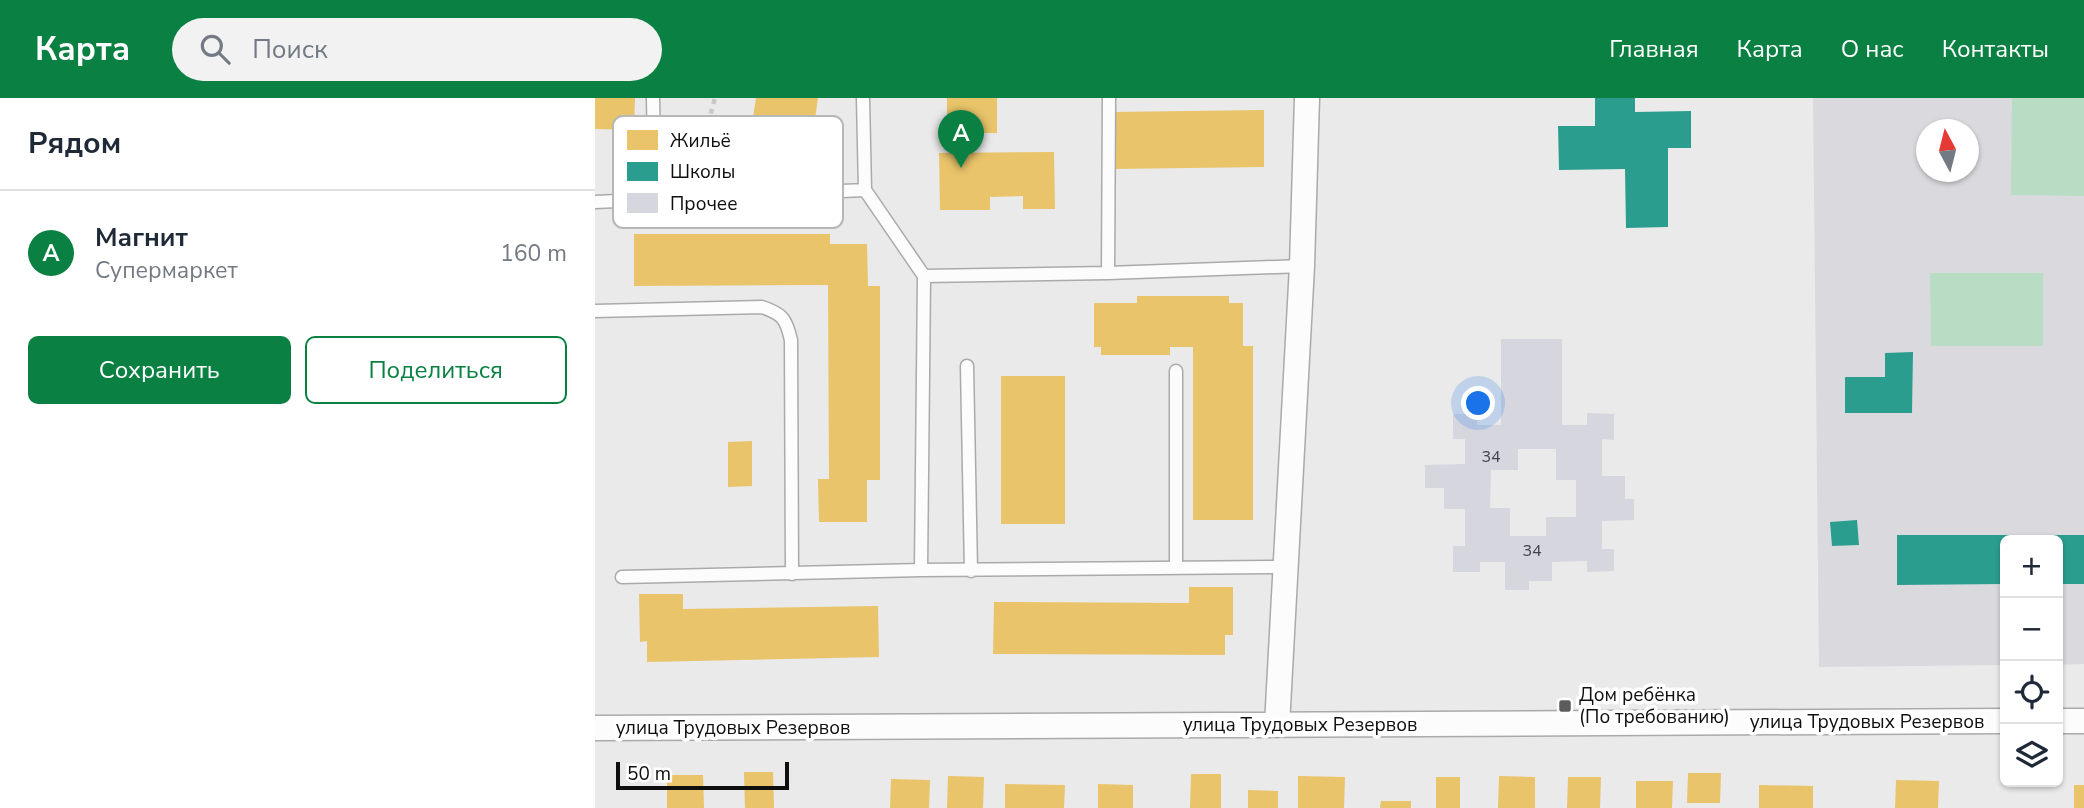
<!DOCTYPE html>
<html lang="ru">
<head>
<meta charset="utf-8">
<style>
	body { margin:0; font-family:"Nunito Sans",sans-serif; background:#f2f2f3; color:#1f2937 }
	.controls { position:absolute; right:21px; bottom:21px; display:grid; overflow:hidden; border-radius:10px; box-shadow:0 2px 5px #0004 }
	.controls button { width:63px; height:63px; display:grid; place-items:center; padding:0; border:0; border-bottom:2px solid #e0e1e3; background:#fff; color:#1f2937; font:35px sans-serif }
	.compass { position:absolute; left:1321px; top:21px; width:63px; height:63px; border-radius:50%; background:#fff; box-shadow:0 2px 5px #0004; rotate:353deg }
	.scale { position:absolute; left:21px; bottom:18px; width:173px; box-sizing:border-box; padding-left:7px; border:4px solid #0f0f10; border-top:0; font-size:19px; line-height:24px; white-space:nowrap; color:#0f0f10; -webkit-text-stroke:5px #fff; paint-order:stroke }
	.you { position:absolute; left:884px; top:306px; width:24px; height:24px; margin:-18px; border:5px solid #fff; border-radius:50%; background:#1a73e8; box-shadow:0 0 0 10px #1a73e833 }
	.badge { display:grid; place-items:center; width:46px; height:46px; border-radius:50%; background:#0b8043; color:#fff; font-size:23px; font-weight:700 }
	.pin { position:absolute; translate:-50% -58px; filter:drop-shadow(0 2px 4px #0008) }
	.pin::after { content:''; position:absolute; top:37px; width:24px; height:21px; background:inherit; clip-path:polygon(0 0,100% 0,50% 100%) }
	.list { margin:0; padding:0; list-style:none }
	h2 { display:flex; justify-content:space-between; align-items:center; height:91px; margin:0; padding:0 28px; font-size:30px }
	h2 small { font-size:23px; font-weight:400; color:#747a83 }
	.list li { display:grid; grid-template-columns:46px 1fr auto; gap:21px; align-items:center; box-sizing:border-box; height:126px; padding:0 28px; border-top:2px solid #e0e1e3 }
	.list b { display:block; font-size:26px; white-space:nowrap }
	.list p { margin:0; font-size:23px; white-space:nowrap; color:#747a83 }
	.list em { font-size:23px; font-style:normal; color:#747a83 }
	.actions { display:flex; gap:14px; padding:21px 28px }
	.actions a { flex:1; padding:16px 0; border:2px solid #0b8043; border-radius:10px; text-align:center; font-size:24px; color:#0b8043 }
	.actions .main { background:#0b8043; color:#fff }
	.icon { flex:none; width:38px; height:38px; fill:none; stroke:currentColor; stroke-width:2; stroke-linecap:round; stroke-linejoin:round }
	.map { position:relative; flex:none; width:1489px; height:710px; overflow:hidden }
	header { display:flex; align-items:center; gap:42px; box-sizing:border-box; height:98px; padding:0 35px; background:#0b8043; color:#fff }
	header strong { font-size:33px }
	nav { display:flex; gap:38px; margin-inline-start:auto; font-size:24px }
	.search { width:490px; height:63px; background:#f2f2f3; display:flex; align-items:center; gap:18px; box-sizing:border-box; padding:0 24px; border-radius:38px; color:#747a83; font-size:26px }
	main { display:flex }
	aside { flex:1; background:#fff }
	.map>svg:first-child { display:block }
	.built { fill:#dadade; fill-rule:evenodd }
	.green { fill:#b9ddc4 }
	.homes { fill:#e9c46a }
	.schools { fill:#2a9d8f }
	.building { fill:#d5d6de; fill-rule:evenodd }
	.lines { fill:none; stroke-linecap:round; stroke-linejoin:round }
	.lane-casing { stroke:#aaa; stroke-width:15 }
	.street-casing { stroke:#aaa; stroke-width:27 }
	.path { stroke:#c8c8c8; stroke-width:4.5; stroke-dasharray:5 5; stroke-linecap:butt }
	.lane { stroke:#fcfcfc; stroke-width:12 }
	.street { stroke:#fcfcfc; stroke-width:24 }
	.poi-dot { fill:#5c5c5c; stroke:#fff; stroke-width:2.5 }
	.labels { text-anchor:middle; dominant-baseline:central; stroke-width:7; stroke-linejoin:round; paint-order:stroke }
	.number-label { font-size:16px; fill:#444447 }
	.poi-label { font-size:19px; fill:#0f0f10; stroke:#fff; text-anchor:start }
	.street-label { font-size:19px; fill:#0f0f10; stroke:#fff }
	.key { fill:#fff; stroke:#b7b7b7; stroke-width:2 }
	.key-label { font-size:19px; fill:#0f0f10 }
</style>
</head>
<body>
<header>
<strong>Карта</strong>
<div class="search"><svg class="icon" aria-label="search" viewBox="0 0 24 24"><circle cx="10" cy="10" r="6"/><path d="M15 15l6 6"/></svg>Поиск</div>
<nav><a>Главная</a><a>Карта</a><a>О нас</a><a>Контакты</a></nav>
</header>
<main>
<aside>
<h2>Рядом<small></small></h2>
<ul class="list">
<li><span class="badge">A</span><div><b>Магнит</b><p>Супермаркет</p></div><em>160 m</em></li>
</ul>
<div class="actions"><a class="main">Сохранить</a><a>Поделиться</a></div>
</aside>
<div class="map">
<svg width="1489" height="710" viewBox="0 0 1489 710">
	<rect width="100%" height="100%" fill="#eaeaea"/>
	<path class="built" d="M1218,0H1489V566L1463,567V442H1410V567L1224,569ZM1332,32H1374V74H1332Z"/>
	<path class="green" d="M1417,0H1489V98L1416,97Z
		M1335,175H1448V248H1336Z"/>
	<path class="homes" d="M0,0H40L39,32L0,31Z
		M161,0H223L215,56L152,58Z
		M352,0H402V35H352Z
		M669,12V69L519,71L518,14Z
		M459,54L460,111H428V98L395,99V112H345L344,55Z
		M39,136H235V146H272L273,188H285V382H272V424H224L223,381H234L233,187L39,188Z
		M542,198H634V205H648V248H658V422H598V249H575V257H506V249H499V205H542Z
		M406,278H470V426H406Z
		M157,343V388L133,389V344Z
		M594,489H638V537H630V557L398,556L399,504L594,505Z
		M44,496H88V511L283,508L284,559L52,564V543L45,544Z
		M149,674H178L179,710H150Z
		M1093,675H1126L1125,705H1092Z
		M596,676H626V710H595Z
		M72,677H108L109,710H72Z
		M353,678L389,679L388,710H352Z
		M703,678L750,679L749,710H703Z
		M904,678L940,679V710H903Z
		M841,679H865V710H841Z
		M973,679H1006L1005,710H972Z
		M296,681L335,682L334,710H295Z
		M1301,682L1344,683L1343,710H1300Z
		M1041,683H1078L1077,710H1041Z
		M410,686L470,687L469,710H410Z
		M503,686L538,687V710H503Z
		M1164,687L1218,688V710H1164Z
		M1479,687H1489V710H1479Z
		M653,692L683,693V710H653Z
		M786,703H816V710H785Z"/>
	<path class="schools" d="M1000,0H1040V14L1096,13V50H1073V129L1031,130L1030,71L964,72L963,28H1000Z
		M1318,254L1317,315H1250V279H1290V255Z
		M1262,422L1264,447L1237,448L1235,424Z
		M1302,437H1489V486H1463V442H1410V486L1302,487Z"/>
	<path class="building" d="M906,241H967V327H992V315L1019,316V342L1007,341V378H1030V401H1039V422L1007,423V451H1019V473L992,474V463L957,464V483H934V492H910V464H885V474H858V448H870V411H849V390H830V367L870,366V341H858V316H882V327H906ZM923,351H961V382H981V419H951V438H915V410H895L896,372H923Z"/>
	<g class="lines">
		<defs>
			<path id="lane" d="M58,0L60,102
				M0,104L270,92
				M513,175L514,0
				M329,178L513,175L707,168
				M0,213L167,209C188,216 191,221 196,242L197,476
				M372,268L376,473
				M581,469V273
				M326,472L690,469
				M27,479L326,472L329,178L270,92L268,0"/>
			<path id="street" d="M1463,623H1489
				M682,627L707,168L712,0
				M0,630L1410,623"/>
		</defs>
		<use href="#lane" class="lane-casing"/>
		<use href="#street" class="street-casing"/>
		<path class="path" d="M113,85L111,33L120,0"/>
		<use href="#lane" class="lane"/>
		<use href="#street" class="street"/>
	</g>
	<rect class="poi-dot" x="963" y="601" width="14" height="14" rx="3.5"/>
	<g class="labels">
		<g class="number-label">
			<text x="896" y="359">34</text>
			<text x="937" y="453">34</text>
		</g>
		<g class="poi-label">
			<text x="984" y="597">Дом ребёнка<tspan x="984" dy="22">(По требованию)</tspan></text>
		</g>
		<g class="street-label">
			<text x="1272" y="624">улица Трудовых Резервов</text>
			<text x="705" y="627">улица Трудовых Резервов</text>
			<text x="138" y="630">улица Трудовых Резервов</text>
		</g>
	</g>
	<rect x="18" y="18" width="230" height="112" rx="10" class="key"/>
	<rect x="32" y="32" width="31" height="20" fill="#e9c46a"/>
	<rect x="32" y="64" width="31" height="19" fill="#2a9d8f"/>
	<rect x="32" y="95" width="31" height="20" fill="#d5d6de"/>
	<g class="key-label">
		<text x="75" y="49">Жильё</text>
		<text x="75" y="80">Школы</text>
		<text x="75" y="112">Прочее</text>
	</g>
</svg>
<div class="controls">
<button>+</button>
<button>−</button>
<button><svg class="icon" aria-label="locate" viewBox="0 0 24 24"><circle cx="12" cy="12" r="6"/><path d="M12 2v4M12 18v4M2 12h4M18 12h4"/></svg></button>
<button><svg class="icon" aria-label="layers" viewBox="0 0 24 24"><path d="M12 4l9 5-9 5-9-5zM3 14l9 5 9-5"/></svg></button>
</div>
<svg class="compass" viewBox="-18 -18 36 36"><path d="M0-13l5 13h-10z" fill="#e53935"/><path d="M0 13l5-13h-10z" fill="#747a83"/></svg>
<div class="scale">50 m</div>
<div class="you"></div>
<div class="pin badge" style="left:366px;top:70px">A</div>
</div>
</main>
</body>
</html>
